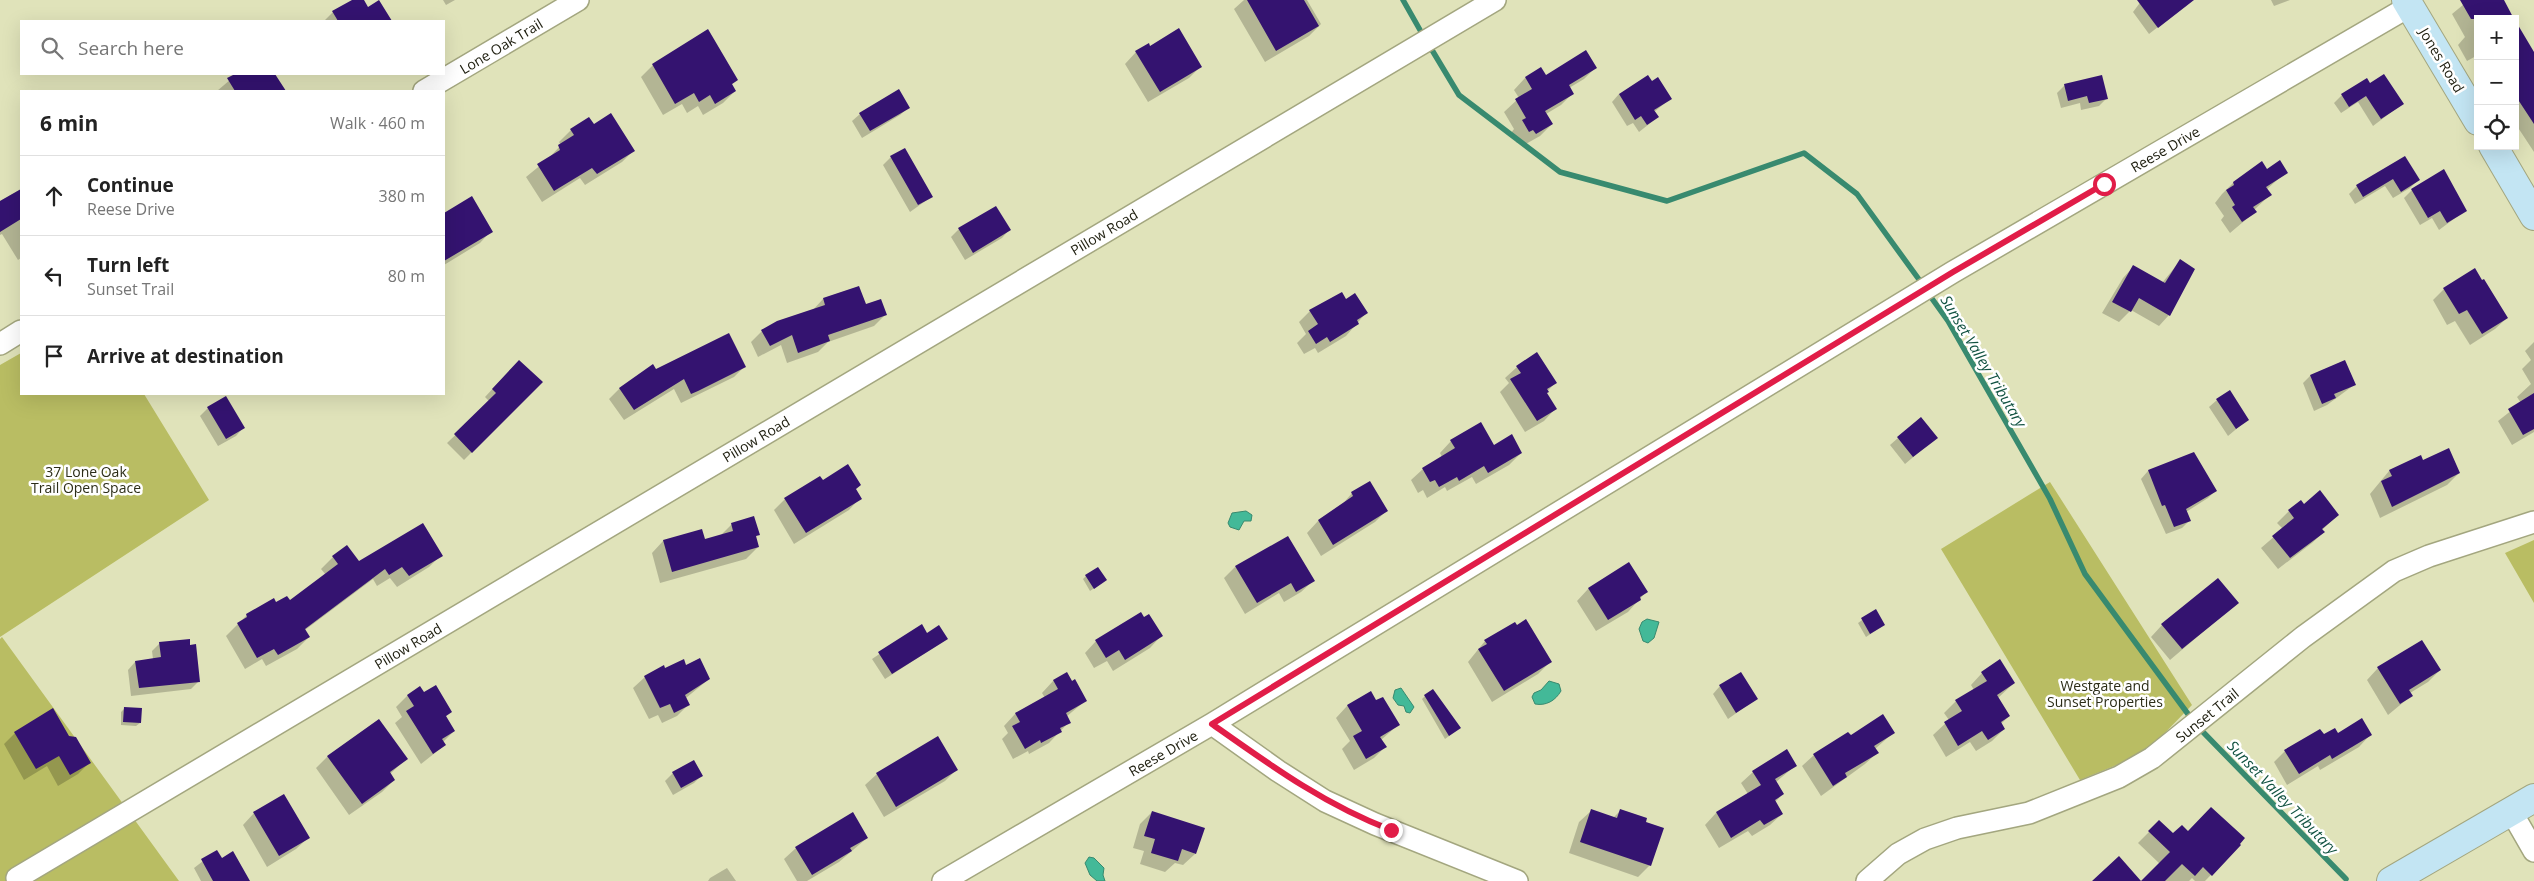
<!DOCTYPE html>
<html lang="en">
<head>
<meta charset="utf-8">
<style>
	body { margin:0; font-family:"Open Sans",sans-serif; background:#f6f6f6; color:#222 }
	.controls { position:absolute; right:15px; top:15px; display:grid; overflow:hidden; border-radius:0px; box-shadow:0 5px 20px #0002 }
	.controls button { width:45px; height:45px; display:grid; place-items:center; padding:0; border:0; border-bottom:1px solid #e0e0e0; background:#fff; color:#222; font:25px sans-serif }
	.stop { position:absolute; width:15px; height:15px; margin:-11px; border:4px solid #e11d48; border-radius:50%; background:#fff }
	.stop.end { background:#e11d48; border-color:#fff; box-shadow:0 1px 5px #0008 }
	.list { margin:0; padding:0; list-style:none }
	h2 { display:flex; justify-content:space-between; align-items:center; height:65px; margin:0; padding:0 20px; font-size:21px }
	h2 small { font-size:16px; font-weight:400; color:#767676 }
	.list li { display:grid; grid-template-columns:32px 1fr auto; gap:15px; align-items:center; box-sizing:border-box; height:80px; padding:0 20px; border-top:1px solid #e0e0e0 }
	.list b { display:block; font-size:19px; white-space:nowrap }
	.list p { margin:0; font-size:16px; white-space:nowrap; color:#767676 }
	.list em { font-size:16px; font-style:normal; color:#767676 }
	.icon { flex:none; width:28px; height:28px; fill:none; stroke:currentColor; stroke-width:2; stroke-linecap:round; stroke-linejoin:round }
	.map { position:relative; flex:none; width:2534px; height:881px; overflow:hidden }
	.search { position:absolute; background:#fff; box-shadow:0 5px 20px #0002; left:20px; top:20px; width:425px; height:55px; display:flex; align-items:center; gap:12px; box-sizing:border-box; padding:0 18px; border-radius:0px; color:#767676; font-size:19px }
	.panel { position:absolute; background:#fff; box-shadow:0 5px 20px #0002; left:20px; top:90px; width:425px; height:305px; border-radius:0px }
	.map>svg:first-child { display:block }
	.green { fill:#b9bd63 }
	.water { fill:#43b998; stroke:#388a6f }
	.shadow { fill:#0003 }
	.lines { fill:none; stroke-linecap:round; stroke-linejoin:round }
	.stream { stroke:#388a6f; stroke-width:5.5 }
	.building { fill:#341370 }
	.street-casing { stroke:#a3a67f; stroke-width:24 }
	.secondary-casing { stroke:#a3a67f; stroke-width:30 }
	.street { stroke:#fff; stroke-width:21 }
	.secondary { stroke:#c3e5f3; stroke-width:28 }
	.route { stroke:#e11d48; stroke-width:6 }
	.labels { text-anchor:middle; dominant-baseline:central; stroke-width:5; stroke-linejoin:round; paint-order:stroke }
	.street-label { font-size:14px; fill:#1d1d0e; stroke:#fff }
	.park-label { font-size:14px; fill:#2c2d18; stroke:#fff }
	.water-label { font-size:15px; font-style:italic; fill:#115241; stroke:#fff }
</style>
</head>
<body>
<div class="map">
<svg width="2534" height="881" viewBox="0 0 2534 881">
	<rect width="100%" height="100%" fill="#e0e3ba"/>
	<path class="green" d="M21,353V394H144L209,500L0,637V365Z
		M2050,482L2192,705L2157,741L2124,762L2080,780L1941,549Z
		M2534,540V603L2505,553Z
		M2,637L179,881H0V639Z"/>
	<path class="water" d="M1246,511L1252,515L1251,521H1244L1239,530L1230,527L1228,523L1232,513Z
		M1647,619L1659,622L1654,638L1648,643L1643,641L1639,629L1642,622Z
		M1549,681L1559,684L1561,691C1555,701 1546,706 1535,704L1532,697L1534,693L1541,690Z
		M1401,688L1414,707L1410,713L1406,712L1404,706L1398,705L1393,698L1395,690Z
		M1089,857L1094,858L1104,868L1103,875L1105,881H1097L1090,875L1085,863Z"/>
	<path class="shadow" d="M355,0H362L367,9L379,2L390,21H324L333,12Z
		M443,0H455L446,5Z
		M1244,0H1307L1321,24L1309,36L1265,62L1234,9Z
		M2142,0H2182L2186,5L2149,34L2133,12Z
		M2271,0H2290L2274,6Z
		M2469,0H2502L2478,19V55L2467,61L2458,45L2465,37L2452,14Z
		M2515,23L2534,55V152L2515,123Z
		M707,30L737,80L731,85L735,91L723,103L703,115L698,106L687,113L682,104L663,115L641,77L653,65Z
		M1150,48L1201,66L1189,78L1148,102L1125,64L1136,52Z
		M1595,68L1584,79L1569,88L1573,93L1561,105L1546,114L1552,124L1540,136L1524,145L1521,140L1517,143L1511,133L1514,129L1504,112L1519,98L1514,90L1525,78L1541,69L1545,77Z
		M237,74H274L284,91H217Z
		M1651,83L1670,99L1654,112L1658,117L1639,132L1633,123L1627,126L1612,102L1619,94Z
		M2065,85L2107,98L2099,106L2081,110L2080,103L2061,108L2057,93Z
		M2370,85L2402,104L2373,126L2358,102L2341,113L2334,103L2342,95Z
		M908,108L900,115L862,138L852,121L860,114Z
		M594,126L633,151L622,162L585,185L580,178L542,202L526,177L548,159L561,145L559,142L571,130Z
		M891,157L931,197L910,212L883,165Z
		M2405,158L2418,180L2410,188L2393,198L2385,186L2355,204L2349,194L2357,186Z
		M2286,172L2266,190L2270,195L2254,210L2255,212L2230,233L2221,220L2224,216L2215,203L2222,194L2233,183Z
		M21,189V258L18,260L2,234L0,235V201Z
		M2412,190L2466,210L2439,230L2432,218L2420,225L2404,198Z
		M471,198L491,231L480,243L444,265V215Z
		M959,229L1009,230L1002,238L965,260L951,237Z
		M2180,261L2169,315L2159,326L2131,310L2119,322L2102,313L2123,278L2133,267L2162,283Z
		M2444,289L2507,318L2495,329L2470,345L2455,321L2447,325L2433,300Z
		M823,299L865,306L885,315L874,326L828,342L818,352L787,363L781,345L758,357L751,342L762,331L812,311Z
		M1346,300L1366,313L1346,336L1318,353L1315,348L1304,354L1297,343L1306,334L1299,322L1310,311Z
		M2534,342V432L2512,445L2498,421L2521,403L2517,397L2531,384L2522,369L2531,360L2525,351Z
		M2344,361L2354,385L2327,405L2314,411L2303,383L2310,376Z
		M744,367L734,377L681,403L674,389L624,420L609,399L620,388Z
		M1517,367L1555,383L1545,394L1555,409L1544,421L1525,432L1500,392L1509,383L1505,378Z
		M511,369L541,382L464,460L447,443L490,402L485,397Z
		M2217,400L2247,420L2228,436L2209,407Z
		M208,408L243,428L236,436L218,446L200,416Z
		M1898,438H1936L1905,464L1890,445Z
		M1451,441L1494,447L1521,453L1509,465L1476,484L1472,477L1447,491L1445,487L1427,498L1423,490L1418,493L1411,480L1423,469L1442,457L1440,453Z
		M2193,453L2216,490L2208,498L2186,512L2189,521L2182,528L2166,534L2141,479L2148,471Z
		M2420,456L2423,462L2459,473L2447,485L2380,518L2370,494L2389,471Z
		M823,482L855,490L860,498L849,510L794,544L774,510L785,499Z
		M1352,493L1386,511L1375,522L1321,556L1307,533L1318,521L1341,506Z
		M2289,511L2338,515L2322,530L2324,532L2312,543L2278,569L2261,548L2283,529L2277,523Z
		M732,524L758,534L755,538L758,547L746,559L660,583L652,553L663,541L701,530L704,540L720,536Z
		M441,555L429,567L397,587L390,578L377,586L373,579L305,630L309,637L297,649L266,666L262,659L245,669L226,636L247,615L276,604L289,602L326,575L321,569L333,557L359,563Z
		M1629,564L1646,592L1628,612L1596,631L1577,601L1588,589Z
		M1235,567L1313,581L1301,592L1284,602L1279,593L1245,614L1224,578Z
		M1086,576L1106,580L1090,591L1083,579Z
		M2237,603L2170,660L2151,637L2162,625Z
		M1875,611L1884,625L1866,637L1858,623Z
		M921,626L927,634L947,639L885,679L872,659Z
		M1161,636L1150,648L1113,671L1107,661L1094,668L1085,653L1096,641Z
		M1485,641L1550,662L1538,674L1492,702L1468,662Z
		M160,643L199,681L191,689L131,696L128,670L135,662L153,659L152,651Z
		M686,666L709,679L686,698L689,704L677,716L662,723L658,715L649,719L633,688L645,677Z
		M2378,668L2440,670L2428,682L2410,693L2411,696L2388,715L2367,680Z
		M1067,673L1085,701L1066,717L1069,722L1049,743L1029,754L1028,751L1013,759L1002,739L1008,733L1004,726L1015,714L1045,698L1042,693L1053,681Z
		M1982,673L2014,683L1998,698L2009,716L2001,724L2004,729L1992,741L1976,751L1970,742L1946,757L1933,735L1949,720L1944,713L1956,701L1974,690L1971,685Z
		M1720,686L1756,699L1728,719L1713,694Z
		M420,688L424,694L451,712L445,717L454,731L443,742L445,745L421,764L395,723L402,717L396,707L407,696Z
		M1370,692L1376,702L1398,725L1381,740L1385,747L1374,758L1354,770L1342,749L1350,741L1336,718L1347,706Z
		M1425,696L1460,728L1445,739L1422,699Z
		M124,709L140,723L136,726L121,725V712Z
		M378,720L406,759L390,774L394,780L382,792L349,815L316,768L327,757Z
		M15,733L68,737L89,763L78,774L58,786L47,766L24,780L4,744Z
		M1893,733L1875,749L1877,753L1865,764L1821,796L1802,766L1814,755L1850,736Z
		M2337,734L2370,735L2359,747L2320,770L2318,766L2287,785L2274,762L2285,751L2323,736Z
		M1795,766L1776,782L1783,794L1775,802L1782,814L1770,825L1752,836L1748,831L1719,848L1705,825L1716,813L1748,794L1741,783L1753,772Z
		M956,770L945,781L884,817L865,785L877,774Z
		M673,773L701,776L694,783L673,795L665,781Z
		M1621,810L1650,865L1638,877L1569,853L1579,822L1591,811L1613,818Z
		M1152,812L1195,854L1183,865L1175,863L1165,872L1140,864L1144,851L1133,848L1140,824Z
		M254,813L308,838L296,849L267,867L243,825Z
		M2159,822L2173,835L2188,832L2240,845L2205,881H2195L2192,878L2189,881H2142L2160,864L2138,843Z
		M867,838L839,862L807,881H797L784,859L796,848Z
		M216,851L221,859L249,881H201L194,868Z
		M727,868L736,881H708L710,878Z"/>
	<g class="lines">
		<path class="stream" d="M1403,0L1424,37
			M1429,45L1459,95L1560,172L1667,201L1804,153L1857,194L1923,285
			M1928,293L1948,321L2050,499L2085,574L2188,714
			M2203,732L2346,879"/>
	</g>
	<path class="building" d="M352,0H364L368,7L379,0L392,21H338L332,11Z
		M1247,0H1304L1319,26L1276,51Z
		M2137,0H2194L2158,28Z
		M2460,0H2504L2514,19H2471Z
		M2515,20L2534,52V124L2515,95Z
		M1179,28L1202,67L1160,92L1135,51L1149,43L1150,46Z
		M708,29L738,80L732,84L736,91L715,104L710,95L699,102L694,93L675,104L652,64Z
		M1586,50L1597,68L1569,85L1574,94L1545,111L1553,124L1536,134L1533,130L1529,132L1522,120L1526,118L1515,99L1532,89L1525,77L1541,67L1546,75Z
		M235,74H275L286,91H235L227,78Z
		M2384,74L2404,104L2381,119L2366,96L2349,107L2341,94L2367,78L2370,83Z
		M1648,75L1652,81L1658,77L1672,99L1654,110L1659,117L1647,125L1641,116L1635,120L1619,94Z
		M2102,75L2108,99L2089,103L2087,96L2068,101L2064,84Z
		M899,89L910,108L870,131L859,113Z
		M611,113L635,151L597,174L592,168L554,191L537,164L560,150L558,145L574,135L570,129L589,117L594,124Z
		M905,148L933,197L918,205L890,156Z
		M2405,156L2420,180L2401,192L2393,179L2363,197L2356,185Z
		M2280,160L2288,173L2266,187L2272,195L2253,207L2257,212L2242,222L2232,207L2235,205L2226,190L2234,185L2233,182L2262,161L2267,169Z
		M2444,169L2467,211L2447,223L2440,211L2428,218L2411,189Z
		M21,189V219L0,232V201Z
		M472,196L493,232L444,261V213Z
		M996,206L1011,230L973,253L958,228Z
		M2180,259L2195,269L2170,316L2139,298L2131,312L2112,302L2133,265L2165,283Z
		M2475,268L2482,280L2484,279L2508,318L2482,334L2467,310L2459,314L2443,288Z
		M859,286L866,304L881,299L887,315L828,335L830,341L798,353L792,335L770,346L761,330L777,321L825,305L823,298Z
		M1342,292L1346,299L1355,293L1368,313L1357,320L1359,324L1330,342L1327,337L1316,344L1308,331L1318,324L1309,310Z
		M729,333L746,367L698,391L691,394L684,379L634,410L619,388L653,364L656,369Z
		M1537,352L1557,383L1547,389L1549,392L1547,393L1557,409L1537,421L1510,379L1521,373L1516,366Z
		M519,360L543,382L472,453L454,434L496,393L492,389Z
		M2345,360L2356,385L2334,394L2336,398L2322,404L2310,375Z
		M2230,390L2249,420L2236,429L2216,399Z
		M2534,393V429L2523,435L2508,409Z
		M226,396L245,428L226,439L207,407Z
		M1921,417L1938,438L1913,457L1897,437Z
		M1481,422L1494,445L1512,434L1522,453L1488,473L1484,466L1459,481L1457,477L1439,487L1435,480L1430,482L1422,468L1455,448L1450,440Z
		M2449,448L2460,473L2392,507L2381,481L2392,476L2389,470L2421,455L2423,460Z
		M2194,452L2217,491L2186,509L2191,521L2174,527L2165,505L2162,506L2148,470Z
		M848,464L861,485L856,489L862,499L806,533L784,498L820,476L823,480Z
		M1370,481L1388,511L1333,545L1318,520L1353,496L1351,492Z
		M2320,490L2339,515L2322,529L2325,532L2290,558L2272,536L2294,518L2288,510L2301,500L2304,504Z
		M754,516L760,535L756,536L759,547L672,572L663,540L702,529L705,539L733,531L731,523Z
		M423,523L443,556L409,576L402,567L389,575L385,569L305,629L310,637L278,655L274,649L257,658L237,623L247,617L246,614L274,598L276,602L287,596L290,600L338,564L332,556L347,545L359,561Z
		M1288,536L1315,581L1296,592L1291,583L1257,603L1235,566Z
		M1629,562L1648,592L1640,597L1641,600L1608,620L1588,588Z
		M1098,567L1107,580L1094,589L1085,575Z
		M2218,578L2239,603L2182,649L2161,624Z
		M1876,609L1885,625L1870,634L1861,618Z
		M1141,612L1144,617L1149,614L1163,636L1125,660L1119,650L1106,658L1095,640Z
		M1526,619L1552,662L1504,691L1478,649L1487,644L1484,640L1515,622L1517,625Z
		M922,624L927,633L939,625L948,639L892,674L878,652Z
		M190,639V645L196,644L200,682L139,688L135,661L161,657L159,642Z
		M2422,640L2441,670L2409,690L2413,696L2400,704L2377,667Z
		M700,658L710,679L685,695L690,705L674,713L670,704L660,708L644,676L664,665L665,668L684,659L686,665Z
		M2000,659L2015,683L1997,695L2010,716L2001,722L2005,729L1988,740L1982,731L1958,746L1944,722L1962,711L1955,700L1987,681L1981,672Z
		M1067,672L1072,681L1075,679L1087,701L1066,713L1071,723L1060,728L1062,732L1041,743L1040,740L1025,749L1012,726L1020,722L1015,713L1058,689L1053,680Z
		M1741,672L1758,699L1736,713L1719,685Z
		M436,685L452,712L446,716L455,731L442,739L446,745L433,754L406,711L414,706L407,695L420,686L424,692Z
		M1433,689L1461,728L1449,736L1424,695Z
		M1371,691L1376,700L1383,697L1400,725L1380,737L1387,747L1366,759L1353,736L1362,731L1347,705Z
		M124,707L142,708L141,723L123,722Z
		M53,708L69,736L76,737L91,763L70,775L59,756L36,769L14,732Z
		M1883,714L1895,733L1874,746L1879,753L1845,773L1847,777L1833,786L1813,754L1848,732L1851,735Z
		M2362,718L2372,735L2332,759L2330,755L2299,774L2284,750L2320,729L2324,734L2335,728L2338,733Z
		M379,719L408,759L390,772L395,780L362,804L327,756Z
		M938,736L958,770L896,807L876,773Z
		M1787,749L1797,766L1775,779L1784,794L1775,800L1783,814L1764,825L1760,820L1731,838L1716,812L1761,785L1752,771Z
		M694,760L703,776L681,788L672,772Z
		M284,794L310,838L279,856L253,812Z
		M2211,807L2245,838L2240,844L2241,845L2212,876L2203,867L2195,876L2182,864L2165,881H2092L2119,856L2141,881L2170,852L2148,831L2159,820L2173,833L2182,825L2188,831Z
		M1591,809L1617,818L1620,809L1647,818L1646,822L1664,828L1651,866L1580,842Z
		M1152,811L1205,828L1196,854L1182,849L1178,861L1151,853L1155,839L1144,836Z
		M853,812L868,838L850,848L852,851L812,875L795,847Z
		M217,850L222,858L233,851L250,881H213L201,859Z"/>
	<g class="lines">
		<defs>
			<path id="street" d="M424,91L578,0
				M0,344L21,331
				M1212,724L1278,771L1325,801L1375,824L1517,881
				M2511,811L2534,851
				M17,878L1495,0
				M943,881L1212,724L1953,272L2410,6
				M1867,881L1898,854L1925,839L1957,828L2029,813L2119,777L2152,758L2303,637L2394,571L2429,556L2534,522"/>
			<path id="secondary" d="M2406,0L2478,121
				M2493,146L2534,216
				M2391,881L2534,798"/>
		</defs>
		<use href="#street" class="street-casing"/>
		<use href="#secondary" class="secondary-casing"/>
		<use href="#street" class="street"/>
		<use href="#secondary" class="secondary"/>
	</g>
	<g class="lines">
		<path class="route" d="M1391,830C1325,805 1270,765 1212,724L1953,272L2104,184"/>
	</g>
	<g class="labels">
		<g class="street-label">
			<text transform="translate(501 46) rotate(-31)">Lone Oak Trail</text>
			<text transform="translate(2442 60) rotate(59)">Jones Road</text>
			<text transform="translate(2165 149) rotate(-30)">Reese Drive</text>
			<text transform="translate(1104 232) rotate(-31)">Pillow Road</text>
			<text transform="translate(756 439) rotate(-31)">Pillow Road</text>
			<text transform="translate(408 646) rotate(-31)">Pillow Road</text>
			<text transform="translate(2207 715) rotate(-39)">Sunset Trail</text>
			<text transform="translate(1163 753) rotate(-30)">Reese Drive</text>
		</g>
		<g class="park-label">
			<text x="86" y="471">37 Lone Oak<tspan x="86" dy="16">Trail Open Space</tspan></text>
			<text x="2105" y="685">Westgate and<tspan x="2105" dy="16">Sunset Properties</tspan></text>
		</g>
		<g class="water-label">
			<text transform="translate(1984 361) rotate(59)">Sunset Valley Tributary</text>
			<text transform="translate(2283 797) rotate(46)">Sunset Valley Tributary</text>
		</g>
	</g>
</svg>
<div class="controls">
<button>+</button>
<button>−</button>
<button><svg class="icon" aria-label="locate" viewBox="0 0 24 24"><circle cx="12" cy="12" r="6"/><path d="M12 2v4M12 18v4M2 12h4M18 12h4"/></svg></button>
</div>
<div class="stop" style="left:2104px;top:184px"></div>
<div class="stop end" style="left:1391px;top:830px"></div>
<div class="search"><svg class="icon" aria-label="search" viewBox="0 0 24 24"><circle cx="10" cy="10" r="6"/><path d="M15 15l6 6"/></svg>Search here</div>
<section class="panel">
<h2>6 min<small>Walk · 460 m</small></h2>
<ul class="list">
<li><svg class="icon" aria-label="ahead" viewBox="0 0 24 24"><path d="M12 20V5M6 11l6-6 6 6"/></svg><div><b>Continue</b><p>Reese Drive</p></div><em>380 m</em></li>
<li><svg class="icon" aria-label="left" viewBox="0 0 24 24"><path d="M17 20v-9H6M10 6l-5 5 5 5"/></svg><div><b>Turn left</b><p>Sunset Trail</p></div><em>80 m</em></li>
<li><svg class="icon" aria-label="arrive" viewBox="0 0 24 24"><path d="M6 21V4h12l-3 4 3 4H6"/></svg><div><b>Arrive at destination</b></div></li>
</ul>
</section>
</div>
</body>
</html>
